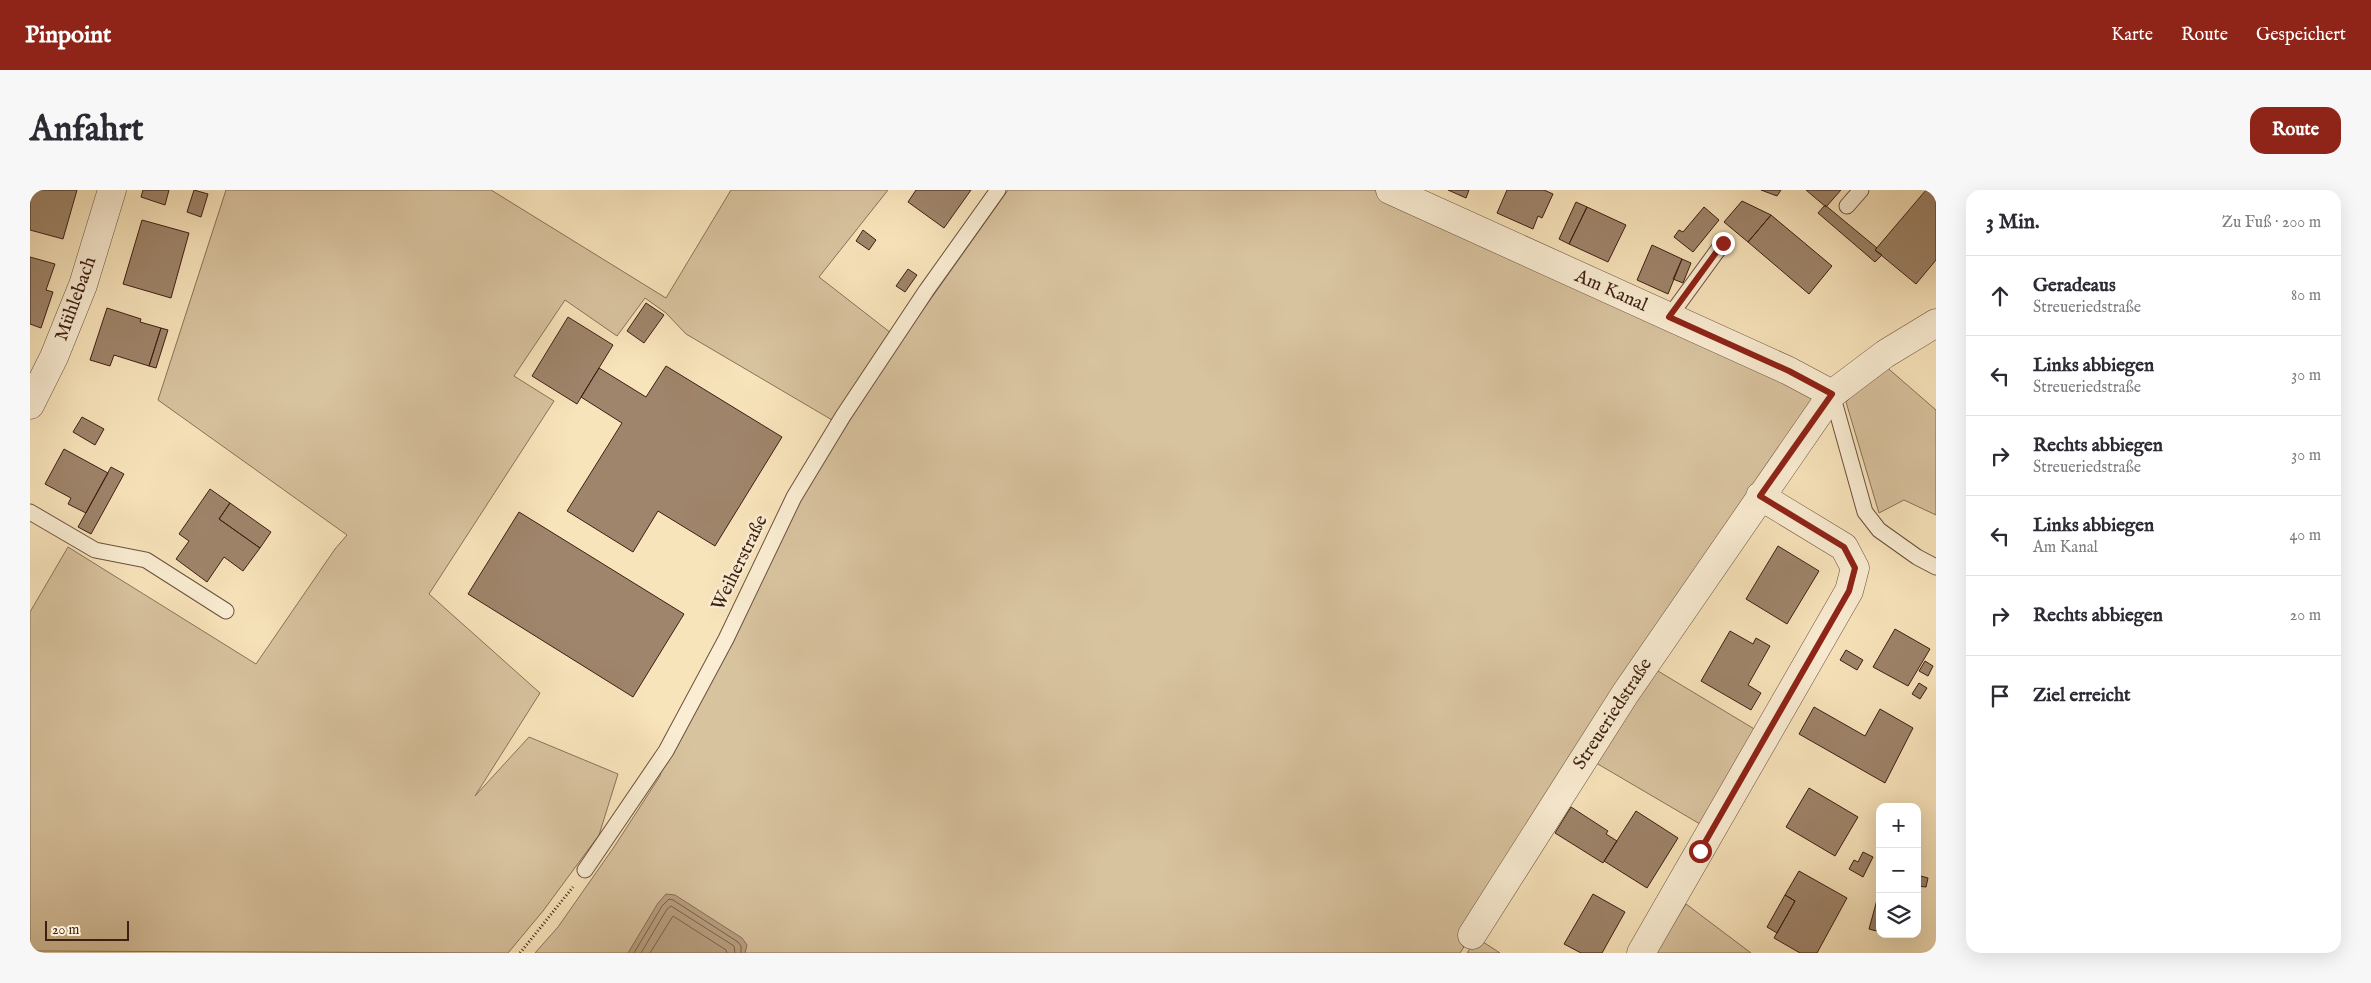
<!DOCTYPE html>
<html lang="de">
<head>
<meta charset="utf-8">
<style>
	body { margin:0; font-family:"IM FELL English",serif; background:#f7f7f7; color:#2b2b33 }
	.controls { position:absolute; right:15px; bottom:15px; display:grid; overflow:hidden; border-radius:10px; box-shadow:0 5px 20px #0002 }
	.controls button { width:45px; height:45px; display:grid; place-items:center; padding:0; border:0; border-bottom:1px solid #e1e1e2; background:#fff; color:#2b2b33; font:25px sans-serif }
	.scale { position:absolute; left:15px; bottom:12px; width:84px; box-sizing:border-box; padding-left:5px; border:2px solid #3e1f14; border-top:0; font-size:14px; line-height:18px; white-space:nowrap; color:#3e1f14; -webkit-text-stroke:4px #faedd3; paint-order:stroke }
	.stop { position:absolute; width:15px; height:15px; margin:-11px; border:4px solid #8f2418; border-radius:50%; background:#fff }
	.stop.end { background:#8f2418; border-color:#fff; box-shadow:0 1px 5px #0008 }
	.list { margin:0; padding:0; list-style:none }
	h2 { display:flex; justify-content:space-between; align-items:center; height:65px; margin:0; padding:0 20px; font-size:21px }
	h2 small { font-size:16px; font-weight:400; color:#7c7c81 }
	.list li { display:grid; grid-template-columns:32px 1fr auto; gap:15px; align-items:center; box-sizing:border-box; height:80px; padding:0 20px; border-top:1px solid #e1e1e2 }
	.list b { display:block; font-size:19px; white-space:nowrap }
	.list p { margin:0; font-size:16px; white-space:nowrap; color:#7c7c81 }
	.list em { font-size:16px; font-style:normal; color:#7c7c81 }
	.icon { flex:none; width:28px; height:28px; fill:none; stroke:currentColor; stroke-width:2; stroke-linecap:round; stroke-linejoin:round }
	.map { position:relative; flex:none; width:1906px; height:763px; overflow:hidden; border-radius:15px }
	header { display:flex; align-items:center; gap:30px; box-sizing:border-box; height:70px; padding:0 25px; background:#8f2418; color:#fff }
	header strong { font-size:24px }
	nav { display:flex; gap:28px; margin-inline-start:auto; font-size:18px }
	.intro { display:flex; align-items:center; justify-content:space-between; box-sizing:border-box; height:120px; padding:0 30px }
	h1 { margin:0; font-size:35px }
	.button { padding:12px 22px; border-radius:15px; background:#8f2418; color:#fff; font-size:18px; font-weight:700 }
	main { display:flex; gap:30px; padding:0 30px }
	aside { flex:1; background:#fff; border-radius:15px; box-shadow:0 5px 20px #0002 }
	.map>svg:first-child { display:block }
	.green { fill:#d8c39f; stroke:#8b715a }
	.water { fill:#b9a182; stroke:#886d56 }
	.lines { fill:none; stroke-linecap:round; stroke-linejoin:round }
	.shore { stroke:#7c604b; stroke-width:1 }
	.building { fill:#9f856b; stroke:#3e1f14 }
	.service-casing { stroke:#6c503e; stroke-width:17 }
	.minor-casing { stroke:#6c503e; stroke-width:29 }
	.path { stroke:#3e1f14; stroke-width:3; stroke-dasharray:1 2.5; stroke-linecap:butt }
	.service { stroke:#faedd3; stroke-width:15 }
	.minor { stroke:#faedd3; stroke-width:28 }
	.route { stroke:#8f2418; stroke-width:6 }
	.labels { text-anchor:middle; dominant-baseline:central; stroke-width:5; stroke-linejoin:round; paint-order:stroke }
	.street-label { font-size:19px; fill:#3e1f14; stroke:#faedd3 }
</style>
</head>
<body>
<header>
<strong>Pinpoint</strong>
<nav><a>Karte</a><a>Route</a><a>Gespeichert</a></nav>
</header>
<div class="intro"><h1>Anfahrt</h1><a class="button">Route</a></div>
<main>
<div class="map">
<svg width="1906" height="763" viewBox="0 0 1906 763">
	<rect width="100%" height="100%" fill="#f8e4bb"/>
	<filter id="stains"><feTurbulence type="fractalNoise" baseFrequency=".004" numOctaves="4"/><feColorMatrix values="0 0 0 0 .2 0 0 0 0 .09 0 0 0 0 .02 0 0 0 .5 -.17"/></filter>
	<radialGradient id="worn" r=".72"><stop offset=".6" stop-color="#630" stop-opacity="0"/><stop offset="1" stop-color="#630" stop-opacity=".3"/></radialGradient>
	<path class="green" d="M196,0H461L636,108L701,0H858L789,87L861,143L802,230L656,144L636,123L615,108L587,146L535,110L484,186L524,211L399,404L510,503L445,606L499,547L588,584L569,645L513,721L478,763L0,761V422L38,357L226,474L305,359L317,345L128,210Z
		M978,0H1364L1802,204L1595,504L1430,763H505L528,737L584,657L630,586L636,561L764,307L811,244L871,151Z
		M1853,174L1906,220V325L1874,310L1849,323L1816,212Z
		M1623,478L1726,540L1670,634L1561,570Z
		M1656,714L1721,763H1624Z
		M1447,748L1470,763H1437Z"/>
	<path class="water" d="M636,704L645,705L712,748L717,755L715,763H598L628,713Z"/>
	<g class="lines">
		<path class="shore" d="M604,763L632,716L639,709L643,710L708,752L711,756V763
			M611,763L637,719L641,716L704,756L705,763
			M620,763L643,726L696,760L697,763"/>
	</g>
	<path class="building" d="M0,0H47L33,49L0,40Z
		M113,0H139L135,15L111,7Z
		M164,0L178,4L171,27L157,22Z
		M886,0H941L914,38L878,12Z
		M1418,0H1439L1436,8Z
		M1477,0H1514L1523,4L1512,28L1508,26L1503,39L1467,23Z
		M1731,0H1751L1747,6Z
		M1776,0H1811L1796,17Z
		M1896,0H1906V70L1886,94L1845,60Z
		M1712,11L1741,25L1718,52L1694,32Z
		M1546,12L1557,17L1539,54L1529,49Z
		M1795,15L1847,58L1845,60L1852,65L1845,72L1788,23Z
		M1557,17L1596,35L1578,72L1539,54Z
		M1674,17L1689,30L1663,62L1644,47L1649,40L1653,42Z
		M1741,25L1802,76L1779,104L1718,52Z
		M112,30L159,43L141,108L93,94Z
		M833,40L846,50L839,60L826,51Z
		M1622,55L1652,69L1638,104L1607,90Z
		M0,67L25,74L16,100L23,102L11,138L0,134Z
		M1652,69L1661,73L1653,93L1643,89Z
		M878,79L887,85L875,102L866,96Z
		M616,113L634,125L614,153L597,141Z
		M77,118L111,129L110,132L131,138L119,176L84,165L80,176L60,170Z
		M538,127L583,155L547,214L502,186Z
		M131,138L138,140L126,178L119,176Z
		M636,176L752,247L685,356L628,321L603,362L537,321L592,233L551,207L569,178L616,207Z
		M52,227L74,239L65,255L43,242Z
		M34,259L78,283L56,323L38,314L41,308L15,294Z
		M81,277L94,284L61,344L48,337Z
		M180,299L200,313L189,329L230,358L213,381L194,367L177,392L146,369L159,351L149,344Z
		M200,313L241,342L230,358L189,329Z
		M489,322L654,424L603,507L438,404Z
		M1748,356L1789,381L1757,434L1716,409Z
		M1865,439L1900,459L1878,496L1843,477Z
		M1700,441L1723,454L1726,448L1740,456L1718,495L1731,503L1721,520L1671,491Z
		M1816,460L1833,470L1827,480L1810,470Z
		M1895,471L1903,476L1898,486L1889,481Z
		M1889,493L1897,498L1890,509L1882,504Z
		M1784,517L1835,546L1850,519L1883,538L1855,593L1769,544Z
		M1779,598L1828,627L1805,666L1756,637Z
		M1541,617L1578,641L1576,644L1587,651L1573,673L1525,643Z
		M1606,621L1648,648L1617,698L1574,671Z
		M1833,662L1843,667L1833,687L1819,679L1824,670L1828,672Z
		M1769,681L1817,708L1787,763H1770L1744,748L1765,711L1755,705Z
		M1887,685L1898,688L1896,697L1887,696Z
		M1850,699V742L1839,739Z
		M1563,704L1595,722L1572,763H1551L1534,754Z
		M1755,705L1765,711L1747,743L1737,737Z"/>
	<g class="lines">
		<defs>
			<path id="service" d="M1817,16L1831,0
				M1639,127L1693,53
				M1802,204L1835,322L1849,340L1887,367L1906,377
				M0,322L65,360L116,370L196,421
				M555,680L636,561L696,449L764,307L813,226L896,101L968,0"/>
			<path id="minor" d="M1360,0L1759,181L1802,204
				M0,215L24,167L53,95L82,0
				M1442,745L1595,504L1802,204L1855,164L1906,133
				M1611,763L1819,401L1825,378L1814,357L1730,306"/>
		</defs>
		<use href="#service" class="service-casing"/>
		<use href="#minor" class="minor-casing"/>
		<path class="path" d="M490,763L543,697"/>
		<use href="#service" class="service"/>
		<use href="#minor" class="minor"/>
	</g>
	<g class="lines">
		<path class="route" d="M1670,661L1819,401L1825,378L1814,357L1730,306L1802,204L1759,181L1639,127L1693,53"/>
	</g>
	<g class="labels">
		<g class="street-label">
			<text transform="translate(1581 101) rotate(24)">Am Kanal</text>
			<text transform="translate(46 109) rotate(-70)">Mühlebach</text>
			<text transform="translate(710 373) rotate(-64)">Weiherstraße</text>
			<text transform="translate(1583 524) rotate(-57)">Streueriedstraße</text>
		</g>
	</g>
	<rect width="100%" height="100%" filter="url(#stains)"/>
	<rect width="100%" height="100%" fill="url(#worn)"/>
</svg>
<div class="controls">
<button>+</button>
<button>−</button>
<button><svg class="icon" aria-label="layers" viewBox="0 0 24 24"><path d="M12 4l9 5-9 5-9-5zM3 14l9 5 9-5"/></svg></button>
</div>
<div class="scale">20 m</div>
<div class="stop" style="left:1670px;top:661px"></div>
<div class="stop end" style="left:1693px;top:53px"></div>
</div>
<aside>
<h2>3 Min.<small>Zu Fuß · 200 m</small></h2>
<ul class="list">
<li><svg class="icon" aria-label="ahead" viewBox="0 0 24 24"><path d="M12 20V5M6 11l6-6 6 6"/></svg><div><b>Geradeaus</b><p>Streueriedstraße</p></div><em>80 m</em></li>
<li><svg class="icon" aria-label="left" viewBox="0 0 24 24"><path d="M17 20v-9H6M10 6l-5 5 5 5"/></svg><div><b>Links abbiegen</b><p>Streueriedstraße</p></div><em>30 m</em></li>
<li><svg class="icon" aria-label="right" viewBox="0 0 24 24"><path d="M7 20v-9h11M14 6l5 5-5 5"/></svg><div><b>Rechts abbiegen</b><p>Streueriedstraße</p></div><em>30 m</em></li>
<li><svg class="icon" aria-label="left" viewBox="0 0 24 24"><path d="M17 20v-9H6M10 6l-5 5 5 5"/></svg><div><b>Links abbiegen</b><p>Am Kanal</p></div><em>40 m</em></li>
<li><svg class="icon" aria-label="right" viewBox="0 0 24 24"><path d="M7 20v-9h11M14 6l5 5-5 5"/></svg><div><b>Rechts abbiegen</b></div><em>20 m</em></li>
<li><svg class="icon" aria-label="arrive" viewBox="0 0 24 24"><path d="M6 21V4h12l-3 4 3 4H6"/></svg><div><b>Ziel erreicht</b></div></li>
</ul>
</aside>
</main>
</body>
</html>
